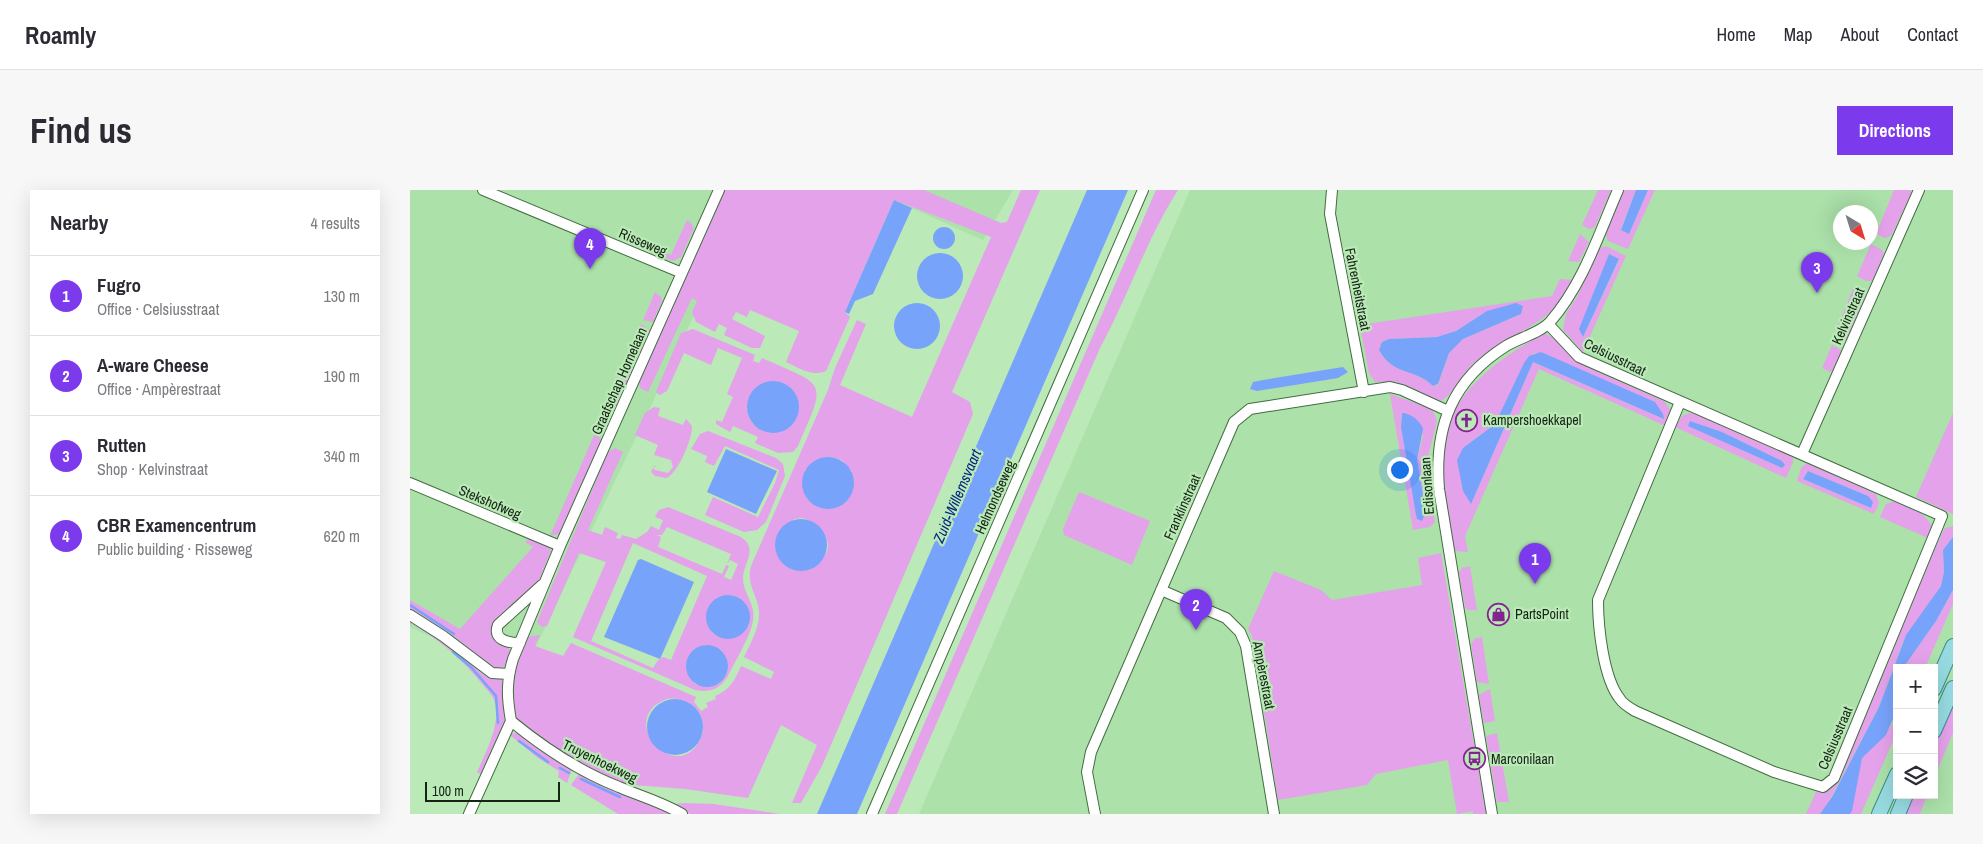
<!DOCTYPE html>
<html lang="en">
<head>
<meta charset="utf-8">
<style>
	body { margin:0; font-family:"Archivo Narrow",sans-serif; background:#f7f7f7; color:#2b2b33 }
	.controls { position:absolute; right:15px; bottom:15px; display:grid; overflow:hidden; border-radius:0px; box-shadow:0 5px 20px #0002 }
	.controls button { width:45px; height:45px; display:grid; place-items:center; padding:0; border:0; border-bottom:1px solid #e1e1e2; background:#fff; color:#2b2b33; font:25px sans-serif }
	.compass { position:absolute; left:1423px; top:15px; width:45px; height:45px; border-radius:50%; background:#fff; box-shadow:0 5px 20px #0002; rotate:142deg }
	.scale { position:absolute; left:15px; bottom:12px; width:135px; box-sizing:border-box; padding-left:5px; border:2px solid #132513; border-top:0; font-size:14px; line-height:18px; white-space:nowrap; color:#132513; -webkit-text-stroke:4px #bbe9b8; paint-order:stroke }
	.you { position:absolute; left:989px; top:279px; width:18px; height:18px; margin:-12px; border:4px solid #fff; border-radius:50%; background:#1a73e8; box-shadow:0 0 0 8px #1a73e833 }
	.badge { display:grid; place-items:center; width:32px; height:32px; border-radius:50%; background:#7c3aed; color:#fff; font-size:16px; font-weight:700 }
	.pin { position:absolute; translate:-50% -41px; filter:drop-shadow(0 1px 2px #0008) }
	.pin::after { content:''; position:absolute; top:26px; width:18px; height:15px; background:inherit; clip-path:polygon(0 0,100% 0,50% 100%) }
	.list { margin:0; padding:0; list-style:none }
	h2 { display:flex; justify-content:space-between; align-items:center; height:65px; margin:0; padding:0 20px; font-size:21px }
	h2 small { font-size:16px; font-weight:400; color:#7c7c81 }
	.list li { display:grid; grid-template-columns:32px 1fr auto; gap:15px; align-items:center; box-sizing:border-box; height:80px; padding:0 20px; border-top:1px solid #e1e1e2 }
	.list b { display:block; font-size:19px; white-space:nowrap }
	.list p { margin:0; font-size:16px; white-space:nowrap; color:#7c7c81 }
	.list em { font-size:16px; font-style:normal; color:#7c7c81 }
	.icon { flex:none; width:28px; height:28px; fill:none; stroke:currentColor; stroke-width:2; stroke-linecap:round; stroke-linejoin:round }
	.map { position:relative; flex:none; width:1543px; height:624px; overflow:hidden; border-radius:0px }
	header { display:flex; align-items:center; gap:30px; box-sizing:border-box; height:70px; padding:0 25px; background:#fff; border-bottom:1px solid #e1e1e2 }
	header strong { font-size:24px }
	nav { display:flex; gap:28px; margin-inline-start:auto; font-size:18px }
	.intro { display:flex; align-items:center; justify-content:space-between; box-sizing:border-box; height:120px; padding:0 30px }
	h1 { margin:0; font-size:35px }
	.button { padding:12px 22px; border-radius:0px; background:#7c3aed; color:#fff; font-size:18px; font-weight:700 }
	main { display:flex; gap:30px; padding:0 30px }
	aside { flex:1; background:#fff; border-radius:0px; box-shadow:0 5px 20px #0002 }
	.map>svg:first-child { display:block }
	.built { fill:#ace1aa; fill-rule:evenodd }
	.green { fill:#e4a2ea; fill-rule:evenodd }
	.water { fill:#78a3fa }
	.lines { fill:none; stroke-linecap:round; stroke-linejoin:round }
	.stream { stroke:#78a3fa; stroke-width:2.5 }
	.minor-casing { stroke:#426c41; stroke-width:12 }
	.major-casing { stroke:#3b8a8b; stroke-width:16 }
	.minor { stroke:#fff; stroke-width:10 }
	.major { stroke:#96dae0; stroke-width:14 }
	.labels { text-anchor:middle; dominant-baseline:central; stroke-width:4.5; stroke-linejoin:round; paint-order:stroke }
	.street-label { font-size:14px; fill:#132513; stroke:#bbe9b8 }
	.poi-label { font-size:14px; fill:#132513; stroke:#bbe9b8; text-anchor:start }
	.water-label { font-size:15px; font-style:italic; fill:#032682; stroke:#bbe9b8 }
</style>
</head>
<body>
<header>
<strong>Roamly</strong>
<nav><a>Home</a><a>Map</a><a>About</a><a>Contact</a></nav>
</header>
<div class="intro"><h1>Find us</h1><a class="button">Directions</a></div>
<main>
<aside>
<h2>Nearby<small>4 results</small></h2>
<ul class="list">
<li><span class="badge">1</span><div><b>Fugro</b><p>Office · Celsiusstraat</p></div><em>130 m</em></li>
<li><span class="badge">2</span><div><b>A-ware Cheese</b><p>Office · Ampèrestraat</p></div><em>190 m</em></li>
<li><span class="badge">3</span><div><b>Rutten</b><p>Shop · Kelvinstraat</p></div><em>340 m</em></li>
<li><span class="badge">4</span><div><b>CBR Examencentrum</b><p>Public building · Risseweg</p></div><em>620 m</em></li>
</ul>
</aside>
<div class="map">
<svg width="1543" height="624" viewBox="0 0 1543 624">
	<rect width="100%" height="100%" fill="#bbe9b8"/>
	<path class="built" d="M0,0H344L111,488L0,437Z
		M461,0H603L573,50Z
		M780,0H1543V624H509ZM1430,22H1460V52H1430ZM1487,478H1524V605H1487Z"/>
	<path class="green" d="M312,0H514L591,33L597,32L611,0H630L542,202L560,212L563,224L412,576L391,613H382L407,555L371,535L338,608L275,599L210,594L145,560L107,530L103,522L100,507L105,473L118,447L130,445L125,456L153,466L161,453L286,507L284,512L291,521L298,517L296,513L306,509L305,506C320,500 325,490 331,476L361,489L364,482L334,467C340,454 350,437 349,422C348,404 336,397 341,376L418,200L425,178L447,130L456,134L430,195L502,227L581,47L484,10L435,122L440,127L416,181C402,187 389,178 376,172L389,141L340,120L337,127L326,122L322,129L355,146L350,158H342L314,145L317,138L309,134L305,142L286,132L282,122L287,111L282,108L238,202L230,198L229,193ZM421,267L432,270L442,282L435,313C424,319 415,320 404,315L395,280L406,270ZM392,328C401,330 405,334 411,341C439,369 374,404 365,357L384,329ZM257,509C281,505 301,527 290,550C266,597 204,528 257,509Z
		M746,0H768C736,50 718,107 690,158L487,624H475Z
		M1188,0H1201L1185,37L1179,39L1172,35Z
		M1214,0H1226L1211,39L1219,44L1238,0H1245L1218,59L1198,51L1195,43Z
		M1484,0H1500L1502,2L1481,46L1475,48L1466,44Z
		M277,30L281,33L284,38L271,67L263,71L242,63L244,59L261,65Z
		M1170,44L1179,52L1169,72L1158,71Z
		M1461,54L1472,60L1474,64L1463,91H1456L1447,86Z
		M1196,56L1216,66L1173,162L1153,140L1156,124L1168,105L1188,59ZM1199,64L1209,70L1173,147Z
		M1150,89L1163,90C1141,140 1098,140 1062,175C1051,186 1043,206 1030,211L986,192H965L959,183L950,135L1142,106ZM1077,121L1111,124L1053,149L1039,163L1028,195L1023,196C1004,177 984,187 969,160L972,152L979,149L1027,147L1046,141Z
		M1444,96L1453,100L1456,106L1437,149L1434,150L1424,146Z
		M245,102L251,107L252,111L243,132L233,130Z
		M231,134L240,140L230,163L225,165L222,157Z
		M283,139L345,165L343,171L349,173L352,168C417,197 417,189 388,256L383,262L368,263L345,253L348,247L323,236L320,242L306,234V230L312,232L323,207L317,204L332,168L308,158L301,175L274,163L257,201L250,205L246,202L271,143ZM363,191C384,194 394,212 385,230L361,243C328,238 330,196 363,191Z
		M1133,143C1151,149 1159,166 1175,176L1254,211L1263,223L1260,238L1129,179L1055,346L1058,362L1045,361C1041,341 1036,321 1033,301C1022,217 1068,182 1133,143ZM1124,163L1245,212L1254,229L1123,172L1061,314L1058,254L1085,234Z
		M1422,155L1433,161L1424,180L1420,182L1412,178Z
		M218,174H222L224,178L208,214L200,215L199,209C206,197 206,182 218,174Z
		M980,204L1022,219L1027,231L1019,263V288L1025,332L1020,337L1003,340ZM994,223L1009,232L1013,246L1007,270L1016,322L1007,329L991,237V225Z
		M244,217L250,218L248,226L273,235L276,229L282,236C283,248 267,285 256,288L245,286L241,282L244,276H246L243,278L245,280L258,283L263,277L261,270L244,265L248,255L225,245L235,223Z
		M1279,223L1287,224L1383,267V273L1376,288L1265,237L1272,226ZM1280,231L1312,242L1372,271V278L1279,236Z
		M1543,223V324L1506,307Z
		M298,241L366,268L373,274L375,286L356,332L347,340L334,342L295,325L303,307L348,327L365,293L369,280L315,256L304,276L295,272L297,266L281,259L290,244Z
		M185,243L191,249L190,255L153,340L149,344L140,346Z
		M205,258L213,262L178,340L192,345L195,337L208,343L206,348L210,349L212,345L226,349L237,342L241,336L249,340L253,330L245,327L249,320L258,317L331,347C349,359 333,373 333,389C333,403 346,414 343,430C341,446 325,471 318,486C310,499 300,503 285,500L163,447L196,372L169,363L137,436L132,437L127,432L198,262ZM257,337L321,364L317,374L320,370L328,374L321,390L314,387L319,376L316,375L312,384L248,357L251,347L247,345H252ZM223,353L297,386L261,470L253,467L248,470L243,478L181,451ZM320,405C337,409 337,420 339,435L333,443L308,446L302,443ZM296,455L311,460C329,480 308,506 284,493L277,471L285,459Z
		M1397,273L1466,304L1469,313L1464,324L1387,291L1391,278ZM1398,281L1458,306L1461,318L1393,289Z
		M669,302L740,331L722,375L654,345L653,339Z
		M1485,311C1499,318 1516,322 1522,337L1518,348L1470,327L1476,314Z
		M1543,336V347L1533,360L1534,382L1531,396L1493,452L1469,517L1417,615L1410,624H1396L1406,602H1412L1425,589L1531,345L1535,338Z
		M121,347L137,354L141,360L127,396L86,433L89,451L101,460L94,477L88,479L80,478L0,423V410L50,439L123,357L115,352Z
		M1031,363L1076,624H1063V621L1047,624L1038,570L966,584L957,595L868,610L842,446L838,439L864,381L911,400L922,410L1012,395L1008,368Z
		M1060,376L1067,420H1058L1055,417L1049,382L1052,378Z
		M1543,400V414L1515,478H1493L1526,431Z
		M0,429L28,447L74,485L92,488L95,535L73,586L67,582C75,564 93,530 84,510C82,504 76,499 73,495C52,469 29,449 0,433Z
		M1072,447L1079,494L1067,492L1061,454L1065,448Z
		M1080,499L1085,531L1074,533L1069,505Z
		M1543,508V543L1524,588V551Z
		M1487,518V542L1451,624H1440C1448,607 1442,583 1452,568C1466,547 1481,549 1487,518Z
		M103,543L111,544L138,565L162,579L157,593L148,587L149,581L128,568L100,545Z
		M1087,543L1099,612H1087L1076,546Z
		M169,584L265,624H208L161,595Z
		M1501,605H1517L1510,624H1493Z
		M276,613L303,614L370,624H280L263,614Z"/>
	<path class="water" d="M677,0H718L447,624H407Z
		M1226,0H1238L1219,44L1211,40Z
		M484,10L502,18L463,104L445,111L439,124L435,122Z
		M523 48a11 11 0 1 1 22 0a11 11 0 1 1-22 0Z
		M507 86a23 23 0 1 1 46 0a23 23 0 1 1-46 0Z
		M1199,64L1209,69L1173,147L1169,139Z
		M484 136a23 23 0 1 1 46 0a23 23 0 1 1-46 0Z
		M1106,113L1113,116L1111,124L1053,149L1039,163L1028,194L1023,196C1004,177 984,187 969,160L972,152L979,149L1027,147L1046,141L1077,121Z
		M1131,162L1245,212L1253,224L1254,229L1123,172L1061,314L1053,301L1047,270L1053,258L1085,234L1114,173L1119,166Z
		M933,177L938,182L928,188L847,201L840,199L843,192L853,190Z
		M337 217a26 26 0 1 1 52 0a26 26 0 1 1-52 0Z
		M992,223C1000,223 1011,231 1013,239L1007,270L1016,322L1012,331L1007,329L1006,325L991,237Z
		M1280,231L1312,242L1372,271L1375,275L1372,278L1278,236Z
		M316,259L367,281L346,324L297,302Z
		M392 293a26 26 0 1 1 52 0a26 26 0 1 1-52 0Z
		M1398,281L1458,306L1463,312L1461,318L1393,289Z
		M365 355a26 26 0 1 1 52 0a26 26 0 1 1-52 0Z
		M1543,347V400L1526,431L1493,478H1487L1486,522L1476,545L1452,568L1442,621L1440,624H1410L1422,607L1469,517L1496,445L1531,396L1534,382L1533,360Z
		M231,369L284,392L250,469L194,447L228,370Z
		M296 427a22 22 0 1 1 44 0a22 22 0 1 1-44 0Z
		M276 476a21 21 0 1 1 42 0a21 21 0 1 1-42 0Z
		M237 537a28 28 0 1 1 56 0a28 28 0 1 1-56 0Z"/>
	<g class="lines">
		<path class="stream" d="M0,415L44,444
			M43,462L61,477L86,506L88,533
			M109,551L138,572
			M150,578L159,583
			M171,589L210,607"/>
		<defs>
			<path id="minor" d="M73,0L272,83
				M922,0L920,24L954,202
				M1138,134L1169,167L1532,326L1424,588L1413,597L1364,582L1225,521C1220,518 1213,514 1210,509C1193,488 1188,436 1188,410L1270,212
				M1392,264L1509,0
				M0,293L150,356
				M751,400L816,428L830,442L836,456L864,624
				M0,425L33,446L82,483L99,484
				M110,453C99,453 82,450 88,435L132,395
				M59,624L101,531
				M272,624C252,612 230,606 209,597C168,581 134,558 101,531C97,508 96,492 103,469L150,356L309,0
				M462,624L733,0
				M685,624L677,582L681,562L824,232L840,219L980,197L992,200L1038,221
				M1082,624L1029,299C1024,237 1042,190 1096,156C1109,148 1130,143 1140,132C1173,94 1188,46 1208,0"/>
			<path id="major" d="M1524,499L1543,456
				M1524,541L1543,498
				M1469,624L1487,584
				M1488,624L1496,605"/>
		</defs>
		<use href="#minor" class="minor-casing"/>
		<use href="#major" class="major-casing"/>
		<use href="#minor" class="minor"/>
		<use href="#major" class="major"/>
	</g>
	<defs>
		<symbol id="church-ring" viewBox="-11 -11 22 22"><circle r="9.5" fill="#bbe9b8" stroke="#84248f" stroke-width="1.5"/><path d="M-1.2-6h2.4v3.5h3.3v2.4h-3.3V6h-2.4V-.1h-3.3v-2.4h3.3Z" fill="#84248f"/></symbol>
		<symbol id="shop-ring" viewBox="-11 -11 22 22"><circle r="9.5" fill="#bbe9b8" stroke="#84248f" stroke-width="1.5"/><path d="M-5-2.5h2.3a2.7 3.5 0 0 1 5.4 0H5L5.5 6h-11ZM-1.5-2.5h3a1.5 2.3 0 0 0-3 0Z" fill="#84248f"/></symbol>
		<symbol id="bus-ring" viewBox="-11 -11 22 22"><circle r="9.5" fill="#bbe9b8" stroke="#84248f" stroke-width="1.5"/><path d="M-5-6H5V4H4V6H2V4H-2V6H-4V4H-5ZM-3.5-4V0h7V-4ZM-3.5 1.2v1.5H-2V1.2ZM2 1.2v1.5H3.5V1.2Z" fill="#84248f"/></symbol>
	</defs>
	<g fill-rule="evenodd">
		<use href="#church-ring" x="1044" y="218" width="25" height="25"/>
		<use href="#shop-ring" x="1076" y="412" width="25" height="25"/>
		<use href="#bus-ring" x="1052" y="556" width="25" height="25"/>
	</g>
	<g class="labels">
		<g class="street-label">
			<text transform="translate(233 52) rotate(23)">Risseweg</text>
			<text transform="translate(948 99) rotate(79)">Fahrenheitstraat</text>
			<text transform="translate(1438 126) rotate(-66)">Kelvinstraat</text>
			<text transform="translate(1205 167) rotate(26)">Celsiusstraat</text>
			<text transform="translate(209 191) rotate(-66)">Graafschap Hornelaan</text>
			<text transform="translate(1017 296) rotate(-94)">Edisonlaan</text>
			<text transform="translate(585 307) rotate(-66)">Helmondseweg</text>
			<text transform="translate(80 312) rotate(23)">Stekshofweg</text>
			<text transform="translate(772 317) rotate(-66)">Franklinstraat</text>
			<text transform="translate(854 485) rotate(79)">Ampèrestraat</text>
			<text transform="translate(1425 548) rotate(-67)">Celsiusstraat</text>
			<text transform="translate(190 571) rotate(26)">Truyenhoekweg</text>
		</g>
		<g class="poi-label">
			<text x="1073" y="230">Kampershoekkapel</text>
			<text x="1105" y="424">PartsPoint</text>
			<text x="1081" y="569">Marconilaan</text>
		</g>
		<g class="water-label">
			<text transform="translate(547 306) rotate(-67)">Zuid-Willemsvaart</text>
		</g>
	</g>
</svg>
<div class="controls">
<button>+</button>
<button>−</button>
<button><svg class="icon" aria-label="layers" viewBox="0 0 24 24"><path d="M12 4l9 5-9 5-9-5zM3 14l9 5 9-5"/></svg></button>
</div>
<svg class="compass" viewBox="-18 -18 36 36"><path d="M0-13l5 13h-10z" fill="#e53935"/><path d="M0 13l5-13h-10z" fill="#7c7c81"/></svg>
<div class="scale">100 m</div>
<div class="you"></div>
<div class="pin badge" style="left:1125px;top:394px">1</div>
<div class="pin badge" style="left:786px;top:440px">2</div>
<div class="pin badge" style="left:1407px;top:103px">3</div>
<div class="pin badge" style="left:180px;top:79px">4</div>
</div>
</main>
</body>
</html>
